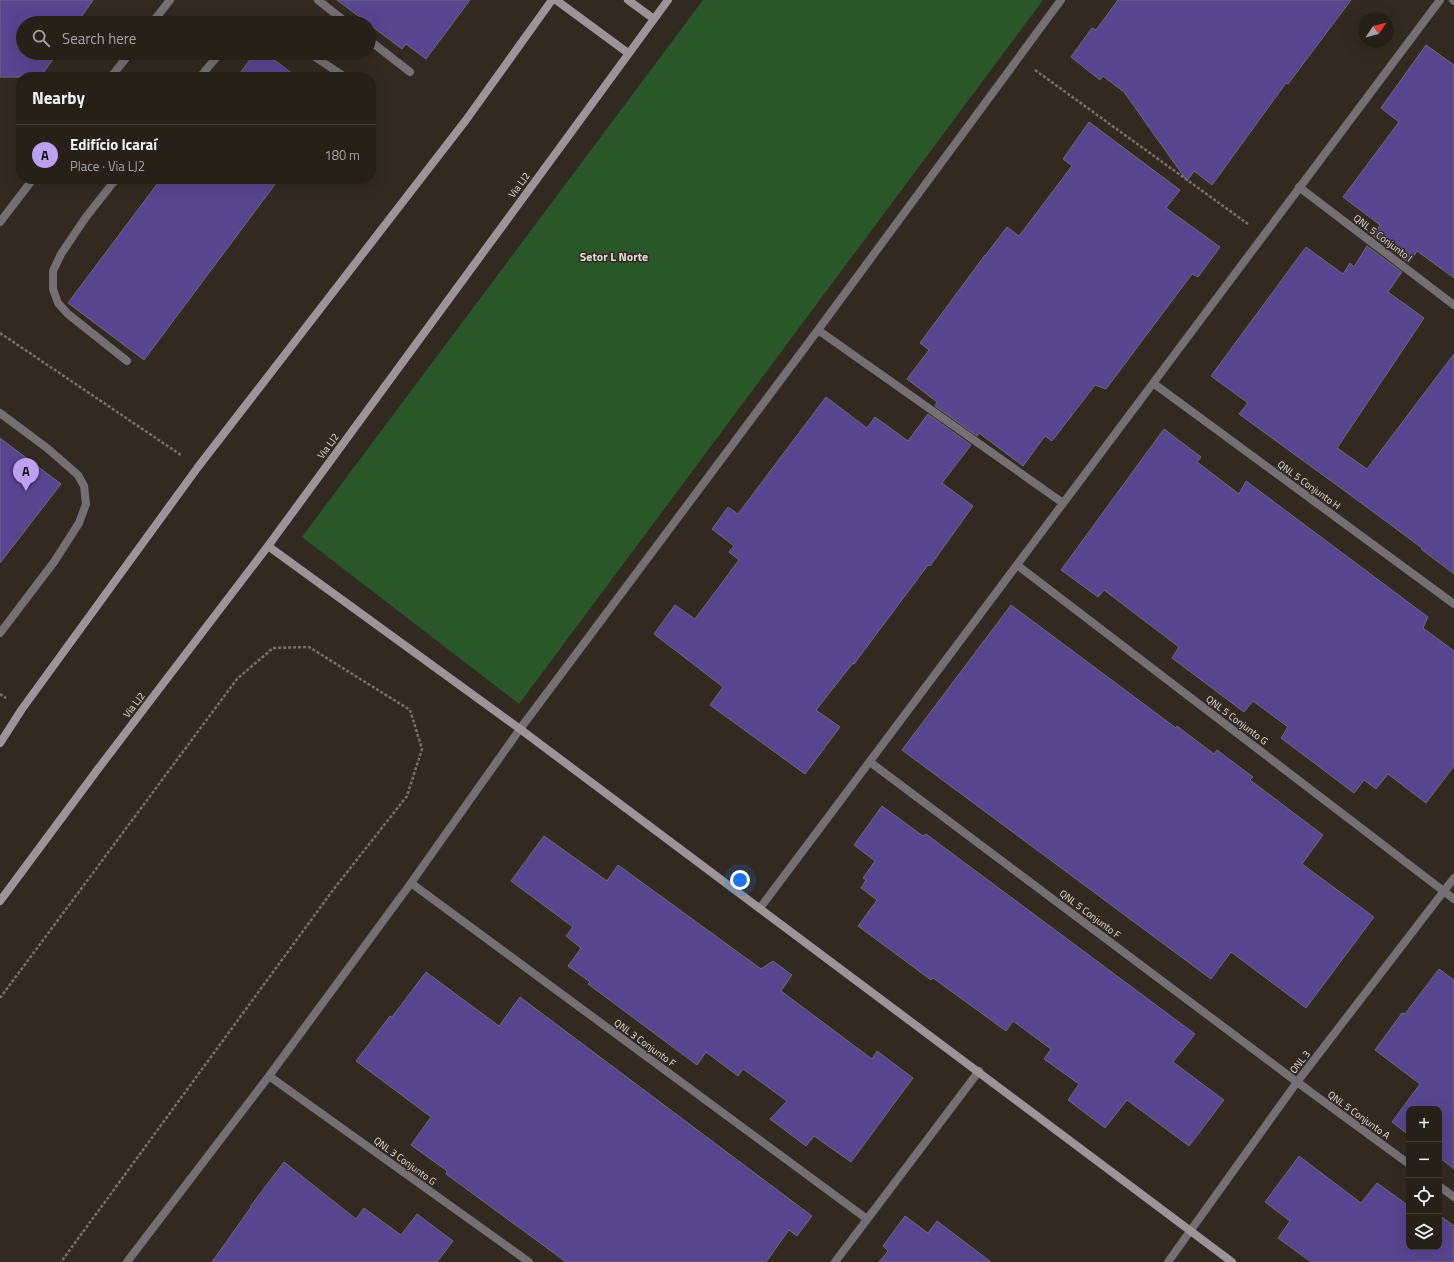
<!DOCTYPE html>
<html lang="en">
<head>
<meta charset="utf-8">
<style>
	body { margin:0; font-family:"Titillium Web",sans-serif; background:#2e2822; color:#f1f3f6 }
	.controls { position:absolute; right:12px; bottom:12px; display:grid; overflow:hidden; border-radius:8px; box-shadow:0 4px 16px #0002 }
	.controls button { width:36px; height:36px; display:grid; place-items:center; padding:0; border:0; border-bottom:1px solid #423e38; background:#262019; color:#f1f3f6; font:20px sans-serif }
	.compass { position:absolute; left:1358px; top:12px; width:36px; height:36px; border-radius:50%; background:#262019; box-shadow:0 4px 16px #0002; rotate:55deg }
	.you { position:absolute; left:740px; top:880px; width:14px; height:14px; margin:-10px; border:3px solid #fff; border-radius:50%; background:#1a73e8; box-shadow:0 0 0 6px #1a73e833 }
	.badge { display:grid; place-items:center; width:26px; height:26px; border-radius:50%; background:#bca0f2; color:#111; font-size:13px; font-weight:700 }
	.pin { position:absolute; translate:-50% -33px; filter:drop-shadow(0 1px 2px #0008) }
	.pin::after { content:''; position:absolute; top:21px; width:14px; height:12px; background:inherit; clip-path:polygon(0 0,100% 0,50% 100%) }
	.list { margin:0; padding:0; list-style:none }
	h2 { display:flex; justify-content:space-between; align-items:center; height:52px; margin:0; padding:0 16px; font-size:17px }
	h2 small { font-size:13px; font-weight:400; color:#a4a3a2 }
	.list li { display:grid; grid-template-columns:26px 1fr auto; gap:12px; align-items:center; box-sizing:border-box; height:60px; padding:0 16px; border-top:1px solid #423e38 }
	.list b { display:block; font-size:15px; white-space:nowrap }
	.list p { margin:0; font-size:13px; white-space:nowrap; color:#a4a3a2 }
	.list em { font-size:13px; font-style:normal; color:#a4a3a2 }
	.icon { flex:none; width:22px; height:22px; fill:none; stroke:currentColor; stroke-width:2; stroke-linecap:round; stroke-linejoin:round }
	.map { position:relative; flex:none; width:1454px; height:1262px; overflow:hidden }
	.search { position:absolute; background:#262019; box-shadow:0 4px 16px #0002; left:16px; top:16px; width:360px; height:44px; display:flex; align-items:center; gap:10px; box-sizing:border-box; padding:0 14px; border-radius:22px; color:#a4a3a2; font-size:15px }
	.panel { position:absolute; background:#262019; box-shadow:0 4px 16px #0002; left:16px; top:72px; width:360px; height:112px; border-radius:16px }
	.map>svg:first-child { display:block }
	.green { fill:#2a572a }
	.building { fill:#58458f; stroke:#6c6a77 }
	.lines { fill:none; stroke-linecap:round; stroke-linejoin:round }
	.path { stroke:#79726a; stroke-width:2.5; stroke-dasharray:3 2; stroke-linecap:butt }
	.lane { stroke:#746f73; stroke-width:8 }
	.street { stroke:#746f73; stroke-width:8 }
	.secondary { stroke:#9d949a; stroke-width:8 }
	.labels { text-anchor:middle; dominant-baseline:central; stroke-width:3; stroke-linejoin:round; paint-order:stroke }
	.street-label { font-size:10px; fill:#e3ded8; stroke:#322a21 }
	.quarter-label { font-size:12px; font-weight:bold; fill:#e3ded8; stroke:#322a21 }
</style>
</head>
<body>
<div class="map">
<svg width="1454" height="1262" viewBox="0 0 1454 1262">
	<rect width="100%" height="100%" fill="#322a21"/>
	<path class="green" d="M703,0H1043L519,704L302,537Z"/>
	<path class="building" d="M0,0H93L77,23H23V53H58L40,77H0Z
		M337,0H470L426,59L406,44L402,49Z
		M1118,0H1351L1288,84L1286,83L1212,185L1194,171L1187,181L1124,92L1103,76L1100,80L1071,57L1092,28L1096,30Z
		M1426,45L1454,65V278L1417,251L1409,263L1373,236L1380,225L1343,197L1399,122L1381,108Z
		M255,53H265L297,77H237Z
		M1089,122L1180,190L1166,208L1220,247L1198,277L1192,274L1106,389L1095,385L1052,441L1045,436L1023,466L979,433L977,436L935,406L937,402L907,379L929,350L920,343L985,255V256L1007,227L1019,236L1072,166L1063,159Z
		M161,179H279L144,360L68,303Z
		M1367,246L1402,272L1388,292L1424,318L1337,448L1367,469L1454,354V574L1421,549L1422,548L1349,494L1239,414L1248,403L1211,376L1306,247L1343,274L1350,263L1354,267Z
		M826,397L867,428L875,417L908,441L928,414L971,445L942,483L973,506L930,566L928,565L854,664L853,663L816,710L840,727L805,774L710,705L723,687L654,634L675,605L695,619L739,560L729,552L734,546L712,529L728,507L738,514Z
		M1164,429L1201,457L1197,462L1239,494L1246,481L1428,617L1423,628L1454,651V766L1426,803L1388,774L1376,789L1364,780L1354,793L1281,738L1288,727L1253,701L1244,712L1172,658L1179,647L1104,590L1098,597L1061,570Z
		M0,438L61,484L0,563Z
		M1011,605L1176,728L1177,726L1214,754L1217,750L1253,777L1250,780L1323,835L1302,864L1374,917L1306,1008L1231,952L1211,979L902,750Z
		M882,806L923,836L926,834L1195,1034L1173,1062L1224,1100L1189,1146L1127,1100L1105,1128L1068,1100L1079,1084L1044,1059L1051,1049L1013,1021L1006,1031L933,978L931,980L858,926L877,900L861,888L866,880L863,878L875,861L854,845Z
		M544,836L607,881L618,865L761,969L773,961L792,975L781,991L872,1059L877,1051L913,1078L851,1162L814,1136L806,1146L770,1119L787,1101L743,1069L738,1076L706,1052L697,1065L588,984L590,982L568,966L581,948L566,936L573,927L511,881Z
		M1439,969L1454,980V1169L1439,1157V1109H1409V1135L1392,1122L1420,1084L1375,1050L1402,1013L1405,1014Z
		M426,972L499,1026L520,997L812,1216L797,1236L789,1230L766,1262H566L446,1174L447,1171L411,1145L431,1117L356,1061L390,1016L392,1017Z
		M1299,1156L1361,1203L1377,1183L1409,1206V1247H1439V1215L1454,1226V1262H1311L1278,1238L1290,1221L1265,1202Z
		M284,1162L356,1219L364,1208L401,1235L417,1214L453,1241L437,1262H212L251,1207H250Z
		M905,1216L928,1233L937,1221L991,1262H879L888,1251L883,1246Z"/>
	<g class="lines">
		<path class="path" d="M1035,70L1248,224
			M0,333L181,455
			M0,694L6,698
			M0,998L237,679L273,648L309,647L410,710L422,749L407,796L333,890L61,1262"/>
		<path class="lane" d="M309,53L345,77
			M200,77L220,53
			M116,179L86,217L61,254L53,271V289L58,303L68,314L127,361
			M0,413L47,448L78,475L84,486L86,504L79,523L54,562L0,633"/>
		<path class="street" d="M318,0L347,23
			M1453,0L1454,1
			M152,23L170,0
			M369,40L410,72
			M111,77L130,53
			M1299,187L1454,305
			M0,222L33,179
			M818,330L1063,503
			M1153,383L1454,604
			M1017,565L1454,899
			M870,762L1297,1082L1409,1164
			M411,883L867,1219
			M760,908L1440,0
			M269,1076L529,1262
			M1439,1186L1454,1197
			M127,1262L269,1076L411,883L520,729L818,330L1061,0
			M835,1262L979,1071
			M1168,1262L1297,1082L1454,878"/>
		<path class="secondary" d="M556,0L628,53
			M628,0L654,19
			M268,546L520,729L1232,1262
			M0,743L22,709L198,467L466,120L552,0
			M0,901L98,769L268,546L668,0"/>
	</g>
	<g class="labels">
		<g class="street-label">
			<text transform="translate(519 185) rotate(-54)">Via LJ2</text>
			<text transform="translate(1383 238) rotate(37)">QNL 5 Conjunto I</text>
			<text transform="translate(328 446) rotate(-54)">Via LJ2</text>
			<text transform="translate(1309 485) rotate(36)">QNL 5 Conjunto H</text>
			<text transform="translate(134 705) rotate(-53)">Via LJ2</text>
			<text transform="translate(1237 720) rotate(37)">QNL 5 Conjunto G</text>
			<text transform="translate(1090 914) rotate(37)">QNL 5 Conjunto F</text>
			<text transform="translate(645 1043) rotate(36)">QNL 3 Conjunto F</text>
			<text transform="translate(1300 1062) rotate(-52)">ONL 3</text>
			<text transform="translate(1359 1115) rotate(36)">QNL 5 Conjunto A</text>
			<text transform="translate(405 1161) rotate(36)">QNL 3 Conjunto G</text>
		</g>
		<g class="quarter-label">
			<text x="614" y="256">Setor L Norte</text>
		</g>
	</g>
</svg>
<div class="controls">
<button>+</button>
<button>−</button>
<button><svg class="icon" aria-label="locate" viewBox="0 0 24 24"><circle cx="12" cy="12" r="6"/><path d="M12 2v4M12 18v4M2 12h4M18 12h4"/></svg></button>
<button><svg class="icon" aria-label="layers" viewBox="0 0 24 24"><path d="M12 4l9 5-9 5-9-5zM3 14l9 5 9-5"/></svg></button>
</div>
<svg class="compass" viewBox="-18 -18 36 36"><path d="M0-13l5 13h-10z" fill="#e53935"/><path d="M0 13l5-13h-10z" fill="#a4a3a2"/></svg>
<div class="you"></div>
<div class="pin badge" style="left:26px;top:491px">A</div>
<div class="search"><svg class="icon" aria-label="search" viewBox="0 0 24 24"><circle cx="10" cy="10" r="6"/><path d="M15 15l6 6"/></svg>Search here</div>
<section class="panel">
<h2>Nearby<small></small></h2>
<ul class="list">
<li><span class="badge">A</span><div><b>Edifício Icaraí</b><p>Place · Via LJ2</p></div><em>180 m</em></li>
</ul>
</section>
</div>
</body>
</html>
